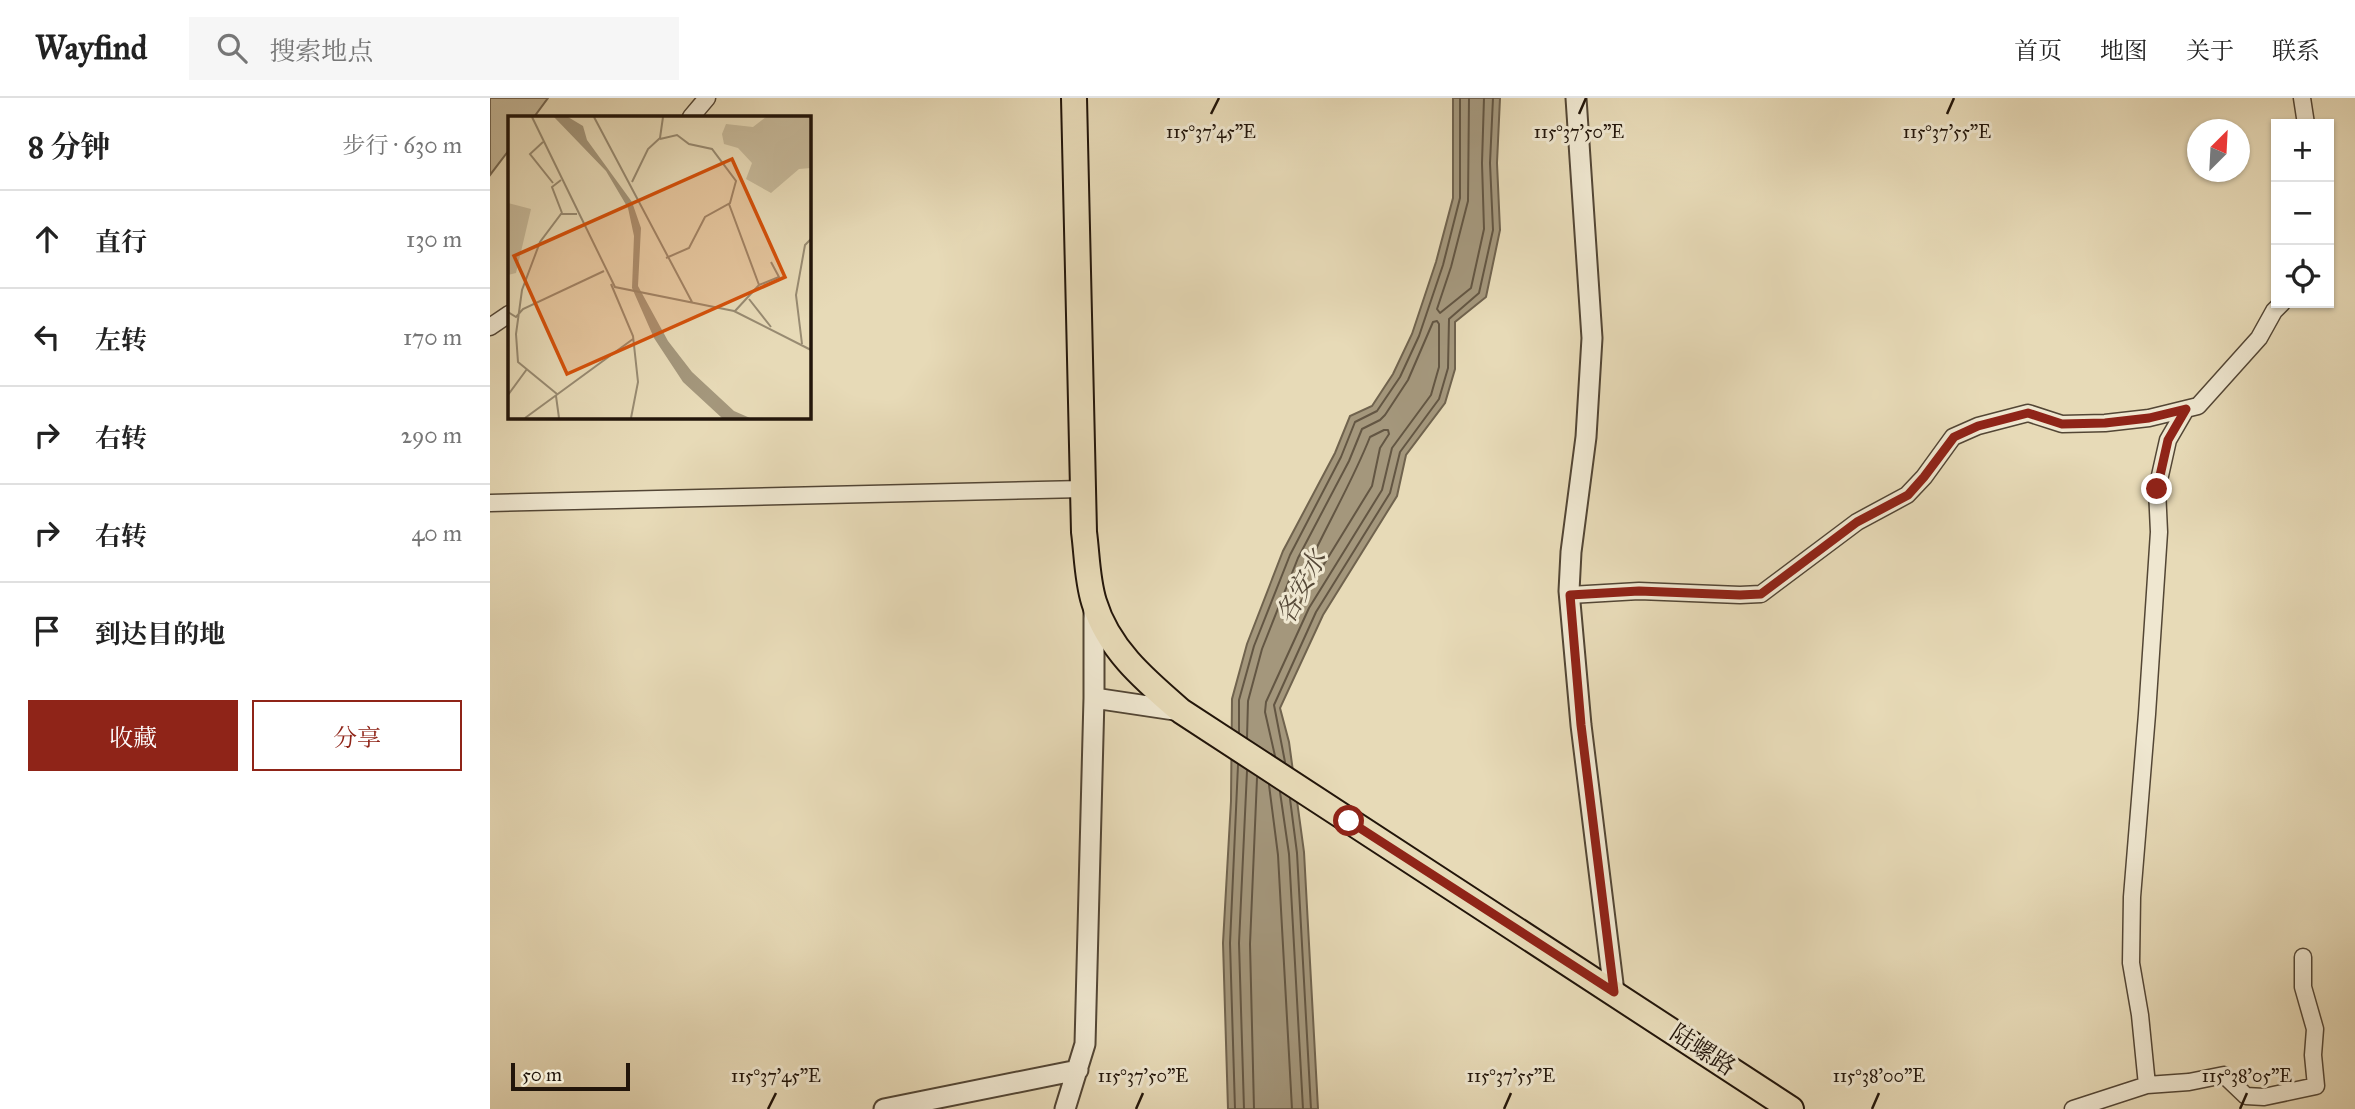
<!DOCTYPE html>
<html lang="zh">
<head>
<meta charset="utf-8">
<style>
	body { margin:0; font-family:"IM FELL Great Primer","Noto Serif SC",serif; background:#f6f6f6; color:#222 }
	.controls { position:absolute; right:21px; top:21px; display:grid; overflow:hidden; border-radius:0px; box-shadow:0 2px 5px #0004 }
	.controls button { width:63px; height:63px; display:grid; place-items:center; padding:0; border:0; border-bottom:2px solid #e0e0e0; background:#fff; color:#222; font:35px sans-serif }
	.compass { position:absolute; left:1697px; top:21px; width:63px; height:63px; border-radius:50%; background:#fff; box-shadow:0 2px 5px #0004; rotate:24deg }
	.scale { position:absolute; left:21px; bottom:18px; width:119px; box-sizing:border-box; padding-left:7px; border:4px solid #22150a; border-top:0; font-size:19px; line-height:24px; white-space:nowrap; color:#22150a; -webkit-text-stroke:5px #efe7d0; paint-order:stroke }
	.stop { position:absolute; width:21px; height:21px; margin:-16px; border:5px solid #8f2418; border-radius:50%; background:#fff }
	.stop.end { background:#8f2418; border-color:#fff; box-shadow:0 2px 7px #0008 }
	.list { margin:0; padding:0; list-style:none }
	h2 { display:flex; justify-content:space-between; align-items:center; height:91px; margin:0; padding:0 28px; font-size:30px }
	h2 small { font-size:23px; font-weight:400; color:#767676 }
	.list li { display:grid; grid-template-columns:46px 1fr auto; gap:21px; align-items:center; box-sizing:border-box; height:98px; padding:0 28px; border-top:2px solid #e0e0e0 }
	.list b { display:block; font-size:26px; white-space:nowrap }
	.list em { font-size:23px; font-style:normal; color:#767676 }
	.actions { display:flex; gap:14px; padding:21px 28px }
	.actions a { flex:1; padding:16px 0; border:2px solid #8f2418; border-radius:0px; text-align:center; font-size:24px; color:#8f2418 }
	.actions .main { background:#8f2418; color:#fff }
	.icon { flex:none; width:38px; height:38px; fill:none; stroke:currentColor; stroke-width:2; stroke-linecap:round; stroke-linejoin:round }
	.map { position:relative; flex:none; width:1865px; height:1011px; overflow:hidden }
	header { display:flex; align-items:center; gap:42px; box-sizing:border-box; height:98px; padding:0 35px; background:#fff; border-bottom:2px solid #e0e0e0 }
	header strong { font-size:33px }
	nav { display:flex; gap:38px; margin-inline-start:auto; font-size:24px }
	.search { width:490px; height:63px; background:#f6f6f6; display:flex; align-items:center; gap:18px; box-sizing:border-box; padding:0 24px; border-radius:0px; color:#767676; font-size:26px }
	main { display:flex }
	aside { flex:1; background:#fff }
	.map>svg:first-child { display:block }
	.green { fill:#c6b99a; stroke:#746752; stroke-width:2 }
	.water { fill:#a4977c; stroke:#70634e; stroke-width:2 }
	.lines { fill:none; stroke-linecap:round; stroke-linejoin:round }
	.shore { stroke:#635643; stroke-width:2 }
	.minor-casing { stroke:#534635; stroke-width:19 }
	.tertiary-casing { stroke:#534635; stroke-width:23 }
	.primary-casing { stroke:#22150a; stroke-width:28 }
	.minor { stroke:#efe7d0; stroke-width:16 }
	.tertiary { stroke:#efe7d0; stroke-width:19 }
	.primary { stroke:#e7dab7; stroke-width:24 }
	.route { stroke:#8f2418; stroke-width:9 }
	.ticks { fill:none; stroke:#22150a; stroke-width:2.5 }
	.labels { text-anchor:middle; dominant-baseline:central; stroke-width:6; stroke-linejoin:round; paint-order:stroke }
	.street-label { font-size:24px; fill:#22150a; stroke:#efe7d0 }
	.water-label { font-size:26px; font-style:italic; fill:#564938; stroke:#efe7d0 }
	.inset-road { fill:none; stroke:#988b72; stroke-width:2 }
	.view { fill:#d4520c; fill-opacity:0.15; stroke:#d4520c; stroke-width:3.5 }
	.inset-edge { fill:none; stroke:#22150a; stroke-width:3.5 }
	.ticks-label { font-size:18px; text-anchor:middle; fill:#22150a; stroke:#efe7d0; stroke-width:6; stroke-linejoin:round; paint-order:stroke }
</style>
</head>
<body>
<header>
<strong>Wayfind</strong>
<div class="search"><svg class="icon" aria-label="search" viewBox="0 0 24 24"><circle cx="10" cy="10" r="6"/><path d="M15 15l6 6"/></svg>搜索地点</div>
<nav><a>首页</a><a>地图</a><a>关于</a><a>联系</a></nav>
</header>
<main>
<aside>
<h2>8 分钟<small>步行 · 630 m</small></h2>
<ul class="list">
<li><svg class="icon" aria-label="ahead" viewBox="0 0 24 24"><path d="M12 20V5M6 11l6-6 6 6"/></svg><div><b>直行</b></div><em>130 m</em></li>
<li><svg class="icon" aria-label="left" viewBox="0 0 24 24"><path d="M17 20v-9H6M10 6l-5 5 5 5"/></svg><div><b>左转</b></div><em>170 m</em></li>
<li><svg class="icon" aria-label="right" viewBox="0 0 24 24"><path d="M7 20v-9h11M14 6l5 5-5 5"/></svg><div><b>右转</b></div><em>290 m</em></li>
<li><svg class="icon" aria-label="right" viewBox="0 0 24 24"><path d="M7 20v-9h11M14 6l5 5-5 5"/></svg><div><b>右转</b></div><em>40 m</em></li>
<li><svg class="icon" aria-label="arrive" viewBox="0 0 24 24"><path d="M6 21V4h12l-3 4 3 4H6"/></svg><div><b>到达目的地</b></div></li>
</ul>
<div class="actions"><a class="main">收藏</a><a>分享</a></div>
</aside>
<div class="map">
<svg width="1865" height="1011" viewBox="0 0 1865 1011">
	<rect width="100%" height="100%" fill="#e7dab7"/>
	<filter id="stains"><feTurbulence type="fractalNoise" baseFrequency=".00286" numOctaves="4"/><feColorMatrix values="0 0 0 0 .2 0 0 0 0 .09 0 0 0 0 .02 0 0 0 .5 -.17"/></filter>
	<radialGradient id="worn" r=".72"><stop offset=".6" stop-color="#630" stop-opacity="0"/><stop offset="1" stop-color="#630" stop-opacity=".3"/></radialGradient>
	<path class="green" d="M0,0H58L44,19H19V52L0,77Z"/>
	<path class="water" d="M963,0H1010L1007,65L1010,132L996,199L965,224V271L955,305L916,357L907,398L833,517L790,610L799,644L814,754L828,1011H738L733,845L741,703L742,601L757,546L793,453L845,355L860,318L882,308L903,276L922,236L946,164L963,100Z"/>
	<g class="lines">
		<path class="shore" d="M979,0L978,103L961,169L947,211L950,215L981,190L994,131L992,65L994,0
			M894,332H898L899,336L890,350L882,388L807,510L802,512L801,507C823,449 857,397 880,339Z
			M749,634V602L764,548L800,457L851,359L865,324L887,313L910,279L929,238L953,167L970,100V0
			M757,640L758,603L772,551L808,460L859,363L872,331L890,322L895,317L918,282L943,224L947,223L949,226V269L941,297L902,350L892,392L819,510L776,604L775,614L785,658
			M795,664L784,607L826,514L900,395L910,354L949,301L958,270L959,221L989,195L1003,132L1000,65L1003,0
			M779,687L788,757L802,1011
			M790,694L799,756L813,1011
			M800,701L807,755L821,1011
			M745,1011L740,845L748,667
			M754,1011L749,845L757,673
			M764,1011L760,846L767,680"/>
		<defs>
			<path id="minor" d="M1812,0L1816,26
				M201,19L217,0
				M0,229L19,216
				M0,405L593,391
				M1080,497L1149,493L1250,497L1271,496L1367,424L1417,397L1434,379L1463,339L1488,328L1538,315L1572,326L1615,325L1659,320L1708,308L1769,240L1784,213L1792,205
				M1657,987L1699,984L1734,977L1756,998L1774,999L1826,988L1823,957L1825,931L1813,889V859
				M1583,1011L1657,987L1650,917L1641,865L1642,799L1657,616L1669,434L1667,391L1678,342L1696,311"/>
			<path id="tertiary" d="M1086,0L1102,240L1096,339L1081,454L1079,493L1091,627L1124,894
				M604,600L691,613
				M394,1011L588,972
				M575,1011L595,946L604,600V508"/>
			<path id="primary" d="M584,0L594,434C597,456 597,482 604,504C618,551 655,582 691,613L1301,1011"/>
		</defs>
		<use href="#minor" class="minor-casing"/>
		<use href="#tertiary" class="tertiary-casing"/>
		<use href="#primary" class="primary-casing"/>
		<use href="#minor" class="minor"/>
		<use href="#tertiary" class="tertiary"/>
		<use href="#primary" class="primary"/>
	</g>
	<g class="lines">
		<path class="route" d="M859,723L1124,894L1091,627L1080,497L1149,493L1250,497L1271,496L1367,424L1418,397L1434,379L1464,339L1488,328L1538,315L1572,326L1615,325L1659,320L1696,311L1678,342L1667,391"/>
	</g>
	<path class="ticks" d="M721,16L729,0M1089,16L1096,0M1457,16L1464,0M278,1011L286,995M646,1011L653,995M1014,1011L1021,995M1382,1011L1389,995M1750,1011L1757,995"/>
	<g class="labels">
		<g class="street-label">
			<text transform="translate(1213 952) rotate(33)">陆螺路</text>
		</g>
		<g class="water-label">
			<text transform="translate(811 489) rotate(-63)">各安水</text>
		</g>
	</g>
	<g transform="translate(18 18)">
		<rect width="303" height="303" fill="#e7dab7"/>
		<path d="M258,1H303V52L291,53L263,77L238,63L244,47L230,32L216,28L214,18L218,8L245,11ZM0,87L23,93L8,157L0,159Z" fill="#c6b99a"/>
		<path d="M46,1H60L75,10L79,24L124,86L133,112L130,170L160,225L184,256L226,295L242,302H214L175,266L146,222L124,172L126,120L120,92L98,55Z" fill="#a4977c"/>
		<path class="inset-road" d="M24,1L107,171L226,195L303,234M86,1L184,186M152,23L169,19L181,28L204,33L228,65L222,87L197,101L181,132L158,142M35,26L22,38L45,67M53,64L44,71L54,97M124,66L140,33L152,22L155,1M221,88L251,169L227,195M103,168L125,220L130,266L123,302M251,169L271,161L263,146M241,183L263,211M0,196L8,201L15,193L96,155M294,228L288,179L297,129L303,123M49,278L10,246L8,218L14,174L32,126L53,98H69M0,279L19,253M48,280L51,302M17,302L125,223"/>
		<path class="view" d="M224,43L277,161L59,258L6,140Z"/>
		<rect width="303" height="303" class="inset-edge"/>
	</g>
	<g class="ticks-label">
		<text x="721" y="40">115°37'45"E</text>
		<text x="1089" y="40">115°37'50"E</text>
		<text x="1457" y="40">115°37'55"E</text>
		<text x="286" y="984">115°37'45"E</text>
		<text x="653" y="984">115°37'50"E</text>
		<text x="1021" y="984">115°37'55"E</text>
		<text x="1389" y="984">115°38'00"E</text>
		<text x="1757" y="984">115°38'05"E</text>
	</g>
	<rect width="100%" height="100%" filter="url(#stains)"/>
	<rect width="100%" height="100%" fill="url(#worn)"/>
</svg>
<div class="controls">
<button>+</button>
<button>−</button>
<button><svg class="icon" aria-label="locate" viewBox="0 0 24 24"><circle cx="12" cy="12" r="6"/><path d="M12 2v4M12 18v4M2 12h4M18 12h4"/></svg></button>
</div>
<svg class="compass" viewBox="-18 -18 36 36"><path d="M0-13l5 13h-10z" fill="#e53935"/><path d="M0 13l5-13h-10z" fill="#767676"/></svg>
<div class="scale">50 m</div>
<div class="stop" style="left:859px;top:723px"></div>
<div class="stop end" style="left:1667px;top:391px"></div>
</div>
</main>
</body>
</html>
